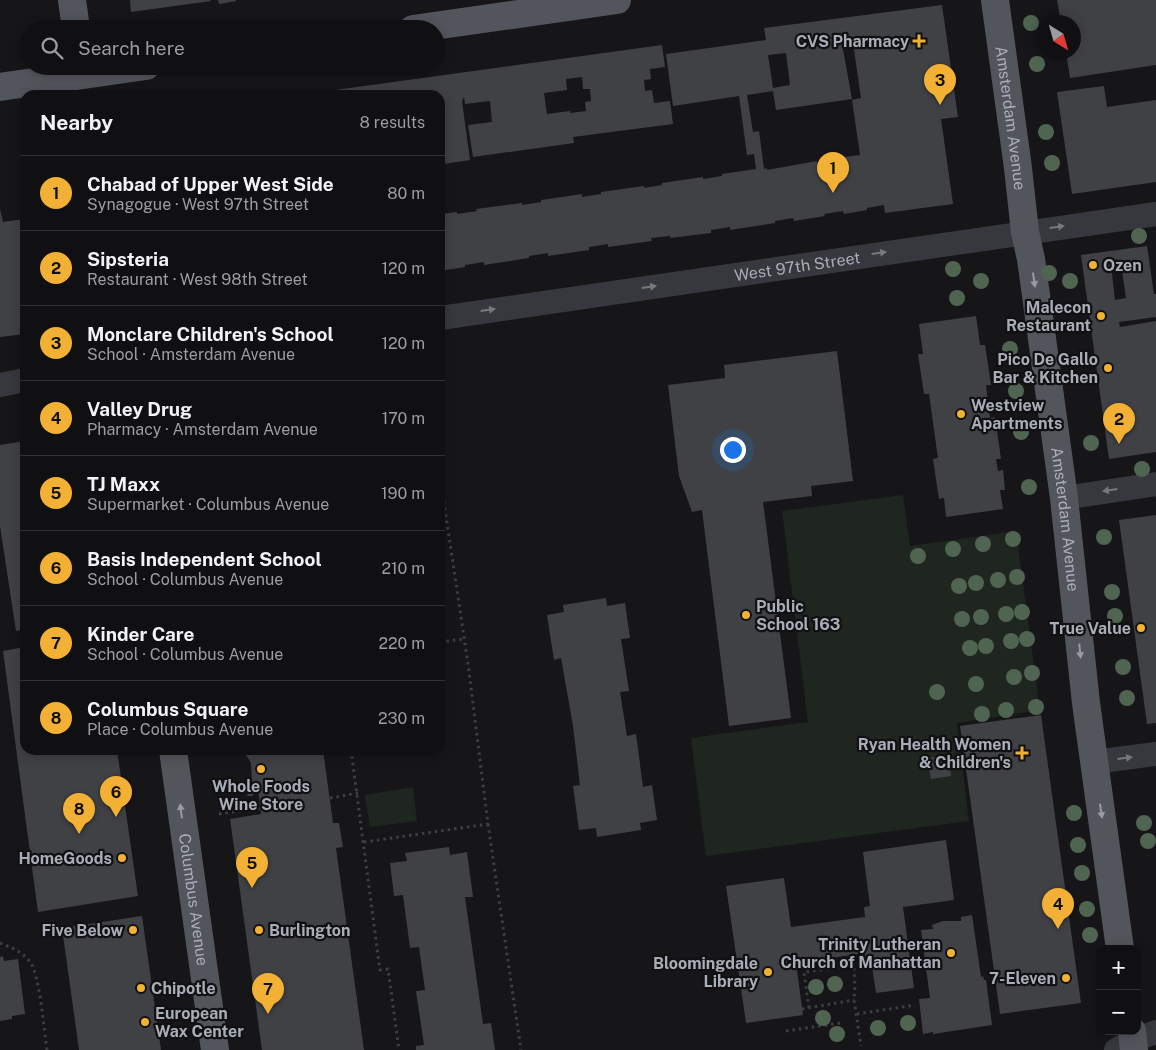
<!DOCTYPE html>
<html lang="en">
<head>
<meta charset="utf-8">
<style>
	body { margin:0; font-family:"Public Sans",sans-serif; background:#1e1e20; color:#f1f3f6 }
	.controls { position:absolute; right:15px; bottom:15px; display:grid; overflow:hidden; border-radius:10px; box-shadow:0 2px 12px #0003 }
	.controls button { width:45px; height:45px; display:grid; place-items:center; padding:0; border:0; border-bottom:1px solid #303032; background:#101012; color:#f1f3f6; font:25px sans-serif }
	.compass { position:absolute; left:1036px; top:15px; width:45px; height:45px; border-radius:50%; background:#101012; box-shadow:0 2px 12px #0003; rotate:143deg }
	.you { position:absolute; left:732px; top:449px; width:18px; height:18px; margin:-12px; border:4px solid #fff; border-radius:50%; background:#1a73e8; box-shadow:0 0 0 8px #1a73e833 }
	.badge { display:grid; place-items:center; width:32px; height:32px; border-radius:50%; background:#f2b134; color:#111; font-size:16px; font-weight:700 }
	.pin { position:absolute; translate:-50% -41px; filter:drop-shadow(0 1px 2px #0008) }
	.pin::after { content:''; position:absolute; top:26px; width:18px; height:15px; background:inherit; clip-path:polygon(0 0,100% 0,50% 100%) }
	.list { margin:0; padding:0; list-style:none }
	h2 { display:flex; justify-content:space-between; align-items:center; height:65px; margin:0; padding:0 20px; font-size:21px }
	h2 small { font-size:16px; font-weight:400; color:#9c9d9f }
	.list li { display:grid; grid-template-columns:32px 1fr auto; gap:15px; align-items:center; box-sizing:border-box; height:75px; padding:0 20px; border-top:1px solid #303032 }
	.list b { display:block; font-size:19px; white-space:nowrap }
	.list p { margin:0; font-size:16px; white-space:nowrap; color:#9c9d9f }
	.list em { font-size:16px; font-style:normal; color:#9c9d9f }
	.icon { flex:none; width:28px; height:28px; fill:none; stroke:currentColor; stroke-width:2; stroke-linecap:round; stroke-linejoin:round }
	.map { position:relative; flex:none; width:1156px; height:1050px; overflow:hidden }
	.search { position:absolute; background:#101012; box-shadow:0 2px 12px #0003; left:20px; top:20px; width:425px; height:55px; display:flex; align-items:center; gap:12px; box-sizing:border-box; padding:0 18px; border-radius:28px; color:#9c9d9f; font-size:19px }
	.panel { position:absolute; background:#101012; box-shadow:0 2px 12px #0003; left:20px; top:90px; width:425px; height:665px; border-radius:15px }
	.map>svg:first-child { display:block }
	.green { fill:#1e261f }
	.building { fill:#404145; fill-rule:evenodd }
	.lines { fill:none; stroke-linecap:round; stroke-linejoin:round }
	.path { stroke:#3d3f44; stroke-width:3; stroke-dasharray:2.5 4; stroke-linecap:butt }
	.minor { stroke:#37383d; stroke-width:24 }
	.major { stroke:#53555c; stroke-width:28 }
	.tree { fill:#506452 }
	.oneway { fill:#757881 }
	.oneway2 { fill:#979ba6 }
	.poi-dot { fill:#f2b134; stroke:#111113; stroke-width:2 }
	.labels { text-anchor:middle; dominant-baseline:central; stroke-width:4.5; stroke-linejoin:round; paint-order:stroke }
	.poi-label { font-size:16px; font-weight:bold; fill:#a8adb8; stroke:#111113; text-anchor:end }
	.street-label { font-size:16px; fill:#a8adb8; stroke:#111113 }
</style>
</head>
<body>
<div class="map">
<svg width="1156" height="1050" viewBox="0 0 1156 1050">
	<rect width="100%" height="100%" fill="#161618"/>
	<path class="green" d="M903,495L910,546L1016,531L1040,710L957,723L969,821L706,856L691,738L808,722L782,511Z
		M413,787L417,821L370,827L365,795Z"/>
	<path class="building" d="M130,0H210L211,1L131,12Z
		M218,0H236V1L219,4Z
		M1057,0H1156V65L1070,78L1066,52H1074V22H1061Z
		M942,5L958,117L941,119L953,204L885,213L884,205L867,208V210L844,214L843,211L824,214L825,216L794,221L793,218L775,221V223L730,230V227L711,230V233L670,238V236L651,238L652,241L608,247V244L589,247V250L548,256V253L529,256V258L484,265V262L465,265V267L440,271V214L457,212V214L477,211L476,209L522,203V205L541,202V200L582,194V197L601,194V192L644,186V188L662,185V183L703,177V179L722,176V174L756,169L754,154L747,155L739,96L673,106L666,54L766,40L764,28ZM853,43L861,98L852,100L860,155L836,158V160L817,163V161L767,170V168L764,169L759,131L753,132L747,95L773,91L776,110L852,99L842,44ZM786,53L790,85L773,88L768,55Z
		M662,45L665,67L650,69L651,79L644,80L645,91L652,90L654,103L670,101L673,124L573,137L574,143L473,157L468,125L492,122L490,101L465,104L464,97L462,101L470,160L444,164L440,132V95H317L335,91V90ZM582,77L583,89H590L591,101L585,102L586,111L570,113V111L547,114L544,93L567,90L566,79Z
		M1104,86L1107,107L1156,100V182L1072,194L1057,92Z
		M0,209L3,222L25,219V334L0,337Z
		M1147,246L1154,294H1156V317L1119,322L1120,327L1156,321V452L1109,459L1081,255ZM1121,264L1126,298L1115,300L1111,265Z
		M976,316L980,345H985L991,385H986L990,418L995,417L1001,459H996L998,471L1003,470L1005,490H1000L1003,509L946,517L944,498L939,499L933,459L938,458L929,394H924L918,354H923L919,324Z
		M837,351L853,481L811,486L812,496L763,502L791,718L729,726L702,510L692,512L679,476L668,385L725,378L724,365Z
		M25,441V629L16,631L0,526V445Z
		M1156,515V723L1147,724L1119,520Z
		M606,598L607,606L625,603L630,638L621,639L629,691L620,692L627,736L636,734L643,787L652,785L657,820L640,823L641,830L597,837L596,828L579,830L573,786L580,785L573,726L561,658L554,660L547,615L564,612L563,605Z
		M25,647V750H117L138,896L38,912L3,651Z
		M1041,715L1081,1003L1000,1014L960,726Z
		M243,750H323L333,823H339L343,847L336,848L364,1050H262L230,819L261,814L258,789L252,796H247L252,783L251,763Z
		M948,755L951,776L931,779L927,758Z
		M946,840L954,900L903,907L914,988L876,993L871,960L859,962L858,954L796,963L803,1015L746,1023L726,886L784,878L791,927L865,917L864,907L870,906L863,852Z
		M449,847L450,855L467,852L473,897H465L483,1024L491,1023L495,1050H416V1046L424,1045L416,991L425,990L419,947L410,948L403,895L394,896L390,863L407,861L405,853Z
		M972,915L981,977L983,976L984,980H986L992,1025L933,1034V1032L923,1034L919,999L930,998L921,930L933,929L932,925L943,921H961V917Z
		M142,916L161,1050H79L62,928Z
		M3,956L4,961L18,959L25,1014L12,1016V1019L0,1021V957Z"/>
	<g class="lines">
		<path class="path" d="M440,642L464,639
			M351,750L380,970L388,969L399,1050
			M330,798L358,793
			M219,814L260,808
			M488,824L521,1050
			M364,842L488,824L468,664L440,476
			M0,943C11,947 23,952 30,962C40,975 44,1031 47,1050
			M853,955L855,986L854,1000L861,1046
			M809,1008L804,972L854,966
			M802,1009L854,1000
			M857,1014L915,1005
			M786,1031L840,1023"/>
		<g class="minor">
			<path id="s1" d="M440,318L1156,214"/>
			<path d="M0,385L25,380"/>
			<path d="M1064,498L1156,484"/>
			<path d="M1094,762L1156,754"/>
			<path d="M1116,1050L1133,1040L1156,1032"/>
		</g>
		<g class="major">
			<path d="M72,0L76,29"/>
			<path id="s2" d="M995,0L1018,168L1025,232L1031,259L1064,498L1086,703L1120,949"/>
			<path d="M413,29L617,0"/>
			<path d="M0,87L146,66"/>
			<path id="s3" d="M173,750L215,1050"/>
			<path d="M1132,1031L1134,1050"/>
		</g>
	</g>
	<g class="tree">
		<circle cx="1031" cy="23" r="8"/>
		<circle cx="1037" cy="64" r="8"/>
		<circle cx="1046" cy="132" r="8"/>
		<circle cx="1052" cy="163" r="8"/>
		<circle cx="1139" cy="236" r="8"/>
		<circle cx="953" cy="269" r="8"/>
		<circle cx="1049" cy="273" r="8"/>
		<circle cx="981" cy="281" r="8"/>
		<circle cx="1070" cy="281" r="8"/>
		<circle cx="957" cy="298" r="8"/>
		<circle cx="1010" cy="349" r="8"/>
		<circle cx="1016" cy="391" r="8"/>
		<circle cx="1021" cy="432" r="8"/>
		<circle cx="1091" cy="443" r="8"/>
		<circle cx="1142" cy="469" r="8"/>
		<circle cx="1029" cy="487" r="8"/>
		<circle cx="1104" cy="537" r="8"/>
		<circle cx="1013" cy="539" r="8"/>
		<circle cx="983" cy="544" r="8"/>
		<circle cx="953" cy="549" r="8"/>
		<circle cx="918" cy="556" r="8"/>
		<circle cx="1017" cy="577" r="8"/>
		<circle cx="998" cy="580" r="8"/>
		<circle cx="976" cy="583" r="8"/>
		<circle cx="959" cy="586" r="8"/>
		<circle cx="1112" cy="592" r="8"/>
		<circle cx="1022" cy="612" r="8"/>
		<circle cx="1006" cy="614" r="8"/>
		<circle cx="1115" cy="616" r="8"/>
		<circle cx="981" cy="617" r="8"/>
		<circle cx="962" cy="619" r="8"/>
		<circle cx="1027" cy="639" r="8"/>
		<circle cx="1011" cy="641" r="8"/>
		<circle cx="986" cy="646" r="8"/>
		<circle cx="970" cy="648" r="8"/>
		<circle cx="1123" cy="667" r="8"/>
		<circle cx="1032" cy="673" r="8"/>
		<circle cx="1014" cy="677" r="8"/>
		<circle cx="976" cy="684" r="8"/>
		<circle cx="937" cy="692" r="8"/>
		<circle cx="1127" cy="698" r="8"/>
		<circle cx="1036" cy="707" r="8"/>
		<circle cx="1006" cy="710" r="8"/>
		<circle cx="982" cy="714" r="8"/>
		<circle cx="1074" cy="813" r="8"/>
		<circle cx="1144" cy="823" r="8"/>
		<circle cx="1148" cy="841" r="8"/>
		<circle cx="1078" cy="845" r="8"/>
		<circle cx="1082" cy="873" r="8"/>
		<circle cx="1087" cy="909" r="8"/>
		<circle cx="1090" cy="935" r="8"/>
		<circle cx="835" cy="984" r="8"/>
		<circle cx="816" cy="987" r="8"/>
		<circle cx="823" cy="1018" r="8"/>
		<circle cx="908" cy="1023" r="8"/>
		<circle cx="878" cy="1028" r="8"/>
		<circle cx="837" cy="1034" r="8"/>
	</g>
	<defs><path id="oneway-solid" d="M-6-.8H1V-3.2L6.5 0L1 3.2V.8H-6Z" transform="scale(1.25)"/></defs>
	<g class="oneway">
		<use href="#oneway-solid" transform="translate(1057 227) rotate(-8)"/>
		<use href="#oneway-solid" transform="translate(879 253) rotate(-8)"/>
		<use href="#oneway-solid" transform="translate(649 287) rotate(-8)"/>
		<use href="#oneway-solid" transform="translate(488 310) rotate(-8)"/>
		<use href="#oneway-solid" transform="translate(1110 490) rotate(172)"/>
		<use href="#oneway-solid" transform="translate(1125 758) rotate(-7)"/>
	</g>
	<g class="oneway2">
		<use href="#oneway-solid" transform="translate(1034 280) rotate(82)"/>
		<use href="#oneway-solid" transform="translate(1080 651) rotate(84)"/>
		<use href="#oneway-solid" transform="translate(181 811) rotate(-97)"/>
		<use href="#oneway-solid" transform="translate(1101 811) rotate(82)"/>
	</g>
	<g class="poi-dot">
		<path d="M916.5 33.5h5v5h5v5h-5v5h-5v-5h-5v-5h5z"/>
		<circle cx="1093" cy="265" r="5"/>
		<circle cx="1101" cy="316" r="5"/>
		<circle cx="1108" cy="368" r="5"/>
		<circle cx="961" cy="414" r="5"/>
		<circle cx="746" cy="615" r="5"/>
		<circle cx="1141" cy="628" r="5"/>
		<path d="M1019.5 745.5h5v5h5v5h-5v5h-5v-5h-5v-5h5z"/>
		<circle cx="261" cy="769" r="5"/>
		<circle cx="122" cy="858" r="5"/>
		<circle cx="133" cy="930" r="5"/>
		<circle cx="259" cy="930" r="5"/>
		<circle cx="951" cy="953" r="5"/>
		<circle cx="768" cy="972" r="5"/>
		<circle cx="1066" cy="978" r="5"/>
		<circle cx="141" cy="988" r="5"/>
		<circle cx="145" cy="1022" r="5"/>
	</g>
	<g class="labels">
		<g class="poi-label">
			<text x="909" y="41">CVS Pharmacy</text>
			<text x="1103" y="265" text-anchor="start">Ozen</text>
			<text x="1091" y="307">Malecon<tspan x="1091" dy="18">Restaurant</tspan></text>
			<text x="1098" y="359">Pico De Gallo<tspan x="1098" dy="18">Bar &amp; Kitchen</tspan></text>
			<text x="971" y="405" text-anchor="start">Westview<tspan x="971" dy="18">Apartments</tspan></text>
			<text x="756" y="606" text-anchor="start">Public<tspan x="756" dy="18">School 163</tspan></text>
			<text x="1131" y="628">True Value</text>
			<text x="1011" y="744">Ryan Health Women<tspan x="1011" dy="18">&amp; Children's</tspan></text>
			<text x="261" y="786" text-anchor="middle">Whole Foods<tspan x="261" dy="18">Wine Store</tspan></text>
			<text x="112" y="858">HomeGoods</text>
			<text x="123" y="930">Five Below</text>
			<text x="269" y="930" text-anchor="start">Burlington</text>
			<text x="941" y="944">Trinity Lutheran<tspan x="941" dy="18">Church of Manhattan</tspan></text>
			<text x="758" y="963">Bloomingdale<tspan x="758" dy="18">Library</tspan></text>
			<text x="1056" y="978">7-Eleven</text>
			<text x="151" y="988" text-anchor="start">Chipotle</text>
			<text x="155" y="1013" text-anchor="start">European<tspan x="155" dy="18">Wax Center</tspan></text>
		</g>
		<g class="street-label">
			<text stroke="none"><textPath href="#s2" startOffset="119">Amsterdam Avenue</textPath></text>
			<text stroke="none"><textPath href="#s1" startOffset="361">West 97th Street</textPath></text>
			<text stroke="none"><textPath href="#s2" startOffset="524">Amsterdam Avenue</textPath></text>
			<text stroke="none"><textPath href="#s3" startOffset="151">Columbus Avenue</textPath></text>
		</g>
	</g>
</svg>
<div class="controls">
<button>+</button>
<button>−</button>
</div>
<svg class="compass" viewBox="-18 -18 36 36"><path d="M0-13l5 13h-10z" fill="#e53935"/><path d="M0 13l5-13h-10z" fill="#9c9d9f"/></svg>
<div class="you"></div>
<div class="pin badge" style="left:833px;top:193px">1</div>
<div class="pin badge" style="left:1119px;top:444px">2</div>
<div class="pin badge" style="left:940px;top:105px">3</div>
<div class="pin badge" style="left:1058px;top:929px">4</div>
<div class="pin badge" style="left:252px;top:888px">5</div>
<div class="pin badge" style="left:116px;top:817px">6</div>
<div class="pin badge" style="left:268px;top:1014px">7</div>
<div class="pin badge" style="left:79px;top:834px">8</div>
<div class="search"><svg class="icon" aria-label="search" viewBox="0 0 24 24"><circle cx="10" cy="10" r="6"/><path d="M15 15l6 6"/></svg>Search here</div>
<section class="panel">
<h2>Nearby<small>8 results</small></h2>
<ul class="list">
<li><span class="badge">1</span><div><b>Chabad of Upper West Side</b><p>Synagogue · West 97th Street</p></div><em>80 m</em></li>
<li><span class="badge">2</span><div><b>Sipsteria</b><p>Restaurant · West 98th Street</p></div><em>120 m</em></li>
<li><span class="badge">3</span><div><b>Monclare Children's School</b><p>School · Amsterdam Avenue</p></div><em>120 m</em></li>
<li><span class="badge">4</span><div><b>Valley Drug</b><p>Pharmacy · Amsterdam Avenue</p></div><em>170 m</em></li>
<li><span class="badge">5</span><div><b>TJ Maxx</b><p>Supermarket · Columbus Avenue</p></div><em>190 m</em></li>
<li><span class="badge">6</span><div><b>Basis Independent School</b><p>School · Columbus Avenue</p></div><em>210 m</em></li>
<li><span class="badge">7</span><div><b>Kinder Care</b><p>School · Columbus Avenue</p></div><em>220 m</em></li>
<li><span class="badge">8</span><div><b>Columbus Square</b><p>Place · Columbus Avenue</p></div><em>230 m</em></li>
</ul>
</section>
</div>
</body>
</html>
